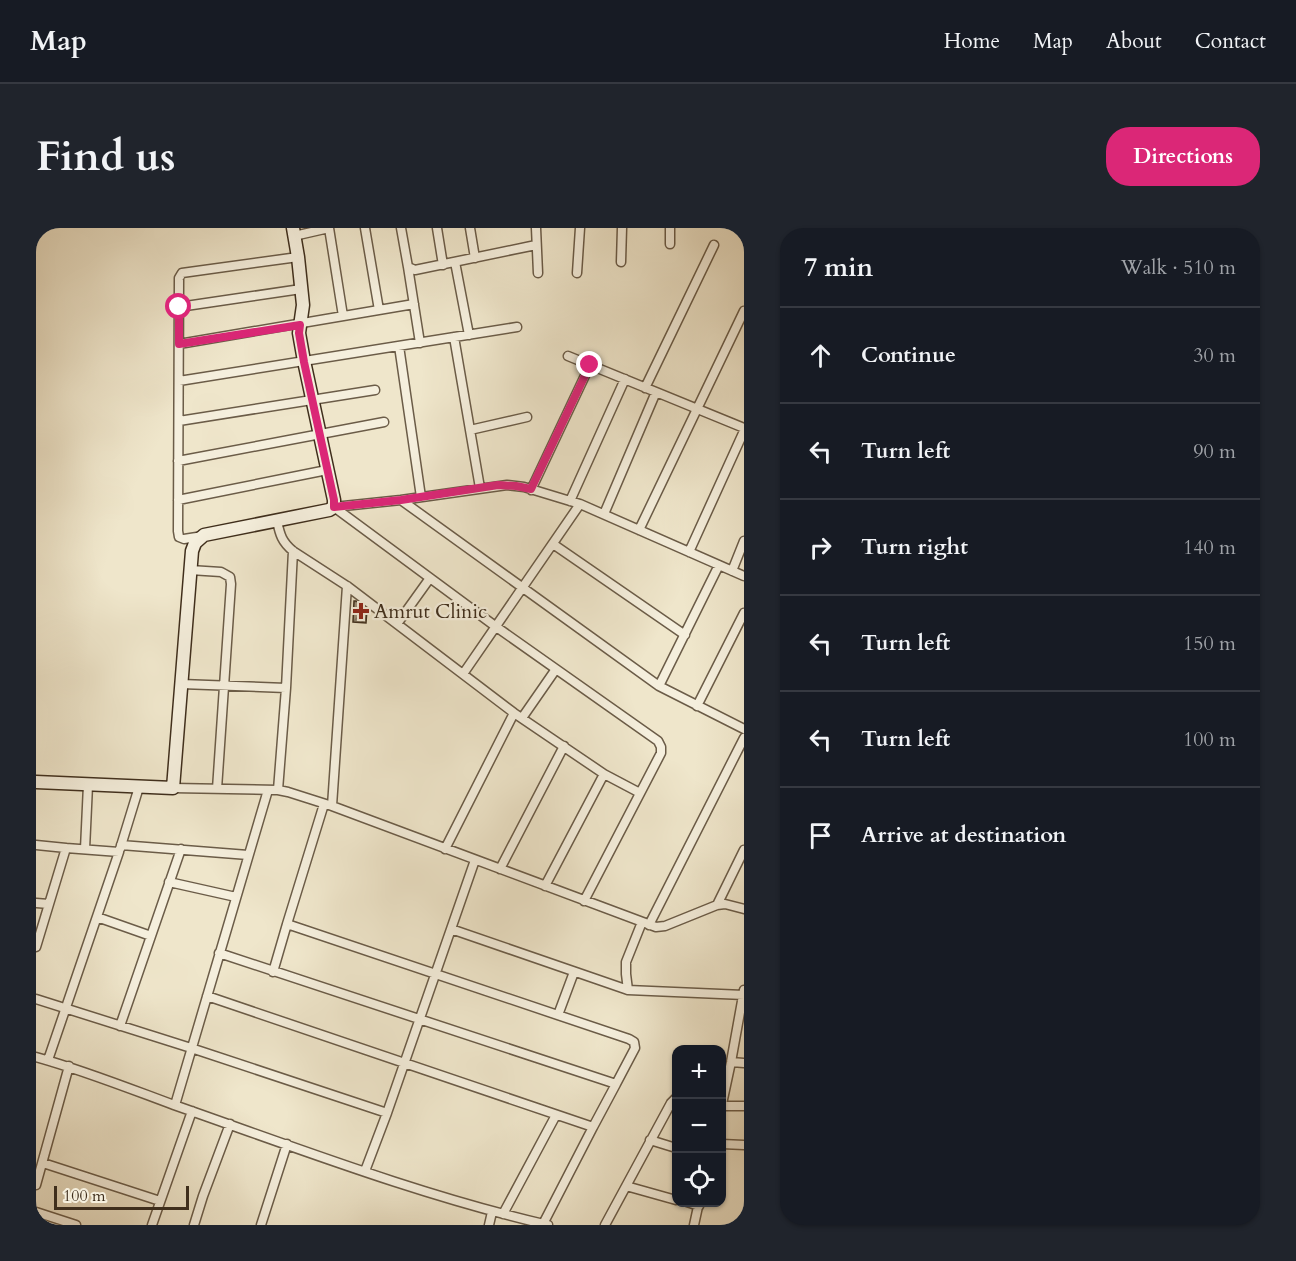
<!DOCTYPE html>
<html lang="en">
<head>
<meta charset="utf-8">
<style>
	body { margin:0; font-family:Cardo,serif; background:#20242c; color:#f1f3f6 }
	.controls { position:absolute; right:18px; bottom:18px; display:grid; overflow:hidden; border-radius:12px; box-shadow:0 2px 4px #0004 }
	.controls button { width:54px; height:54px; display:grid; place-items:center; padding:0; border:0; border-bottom:2px solid #363941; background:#171b24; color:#f1f3f6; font:30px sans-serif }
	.scale { position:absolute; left:18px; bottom:15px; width:135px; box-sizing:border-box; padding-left:6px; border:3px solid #3f2e1c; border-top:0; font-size:16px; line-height:21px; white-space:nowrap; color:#3f2e1c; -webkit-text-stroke:4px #f5efdd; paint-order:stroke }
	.stop { position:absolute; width:18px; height:18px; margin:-14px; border:4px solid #db2777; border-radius:50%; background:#fff }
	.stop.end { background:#db2777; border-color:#fff; box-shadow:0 2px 6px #0008 }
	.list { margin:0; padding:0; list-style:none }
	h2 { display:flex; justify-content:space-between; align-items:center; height:78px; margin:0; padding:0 24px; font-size:26px }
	h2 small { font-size:20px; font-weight:400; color:#9ea1a6 }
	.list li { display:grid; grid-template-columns:39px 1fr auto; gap:18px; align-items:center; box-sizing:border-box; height:96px; padding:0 24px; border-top:2px solid #363941 }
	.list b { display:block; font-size:22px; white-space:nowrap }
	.list em { font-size:20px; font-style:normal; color:#9ea1a6 }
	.icon { flex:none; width:33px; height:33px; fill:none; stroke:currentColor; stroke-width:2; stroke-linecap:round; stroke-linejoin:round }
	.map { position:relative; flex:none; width:708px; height:997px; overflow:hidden; border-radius:24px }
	header { display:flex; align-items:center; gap:36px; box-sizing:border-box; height:84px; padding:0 30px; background:#171b24; border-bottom:2px solid #363941 }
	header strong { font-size:28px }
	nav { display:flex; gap:33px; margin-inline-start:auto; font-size:21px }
	.intro { display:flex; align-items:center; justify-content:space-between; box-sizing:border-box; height:144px; padding:0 36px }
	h1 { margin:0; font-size:42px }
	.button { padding:15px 27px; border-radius:24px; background:#db2777; color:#fff; font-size:21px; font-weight:700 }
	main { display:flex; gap:36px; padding:0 36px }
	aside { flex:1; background:#171b24; border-radius:24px; box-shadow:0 2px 4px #0004 }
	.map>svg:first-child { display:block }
	.building { fill:url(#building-hatch); stroke:#3f2e1c; stroke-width:1.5 }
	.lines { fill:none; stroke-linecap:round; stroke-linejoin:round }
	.street-casing { stroke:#6b5c48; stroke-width:11 }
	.secondary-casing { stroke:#3f2e1c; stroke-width:15 }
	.street { stroke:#f5efdd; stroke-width:8 }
	.secondary { stroke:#f5efdd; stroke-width:12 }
	.route { stroke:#db2777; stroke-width:8 }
	.poi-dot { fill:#8f2418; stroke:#f5efdd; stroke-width:2 }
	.labels { text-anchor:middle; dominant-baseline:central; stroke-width:4.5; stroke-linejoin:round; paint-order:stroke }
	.poi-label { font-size:20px; fill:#3f2e1c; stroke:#f5efdd; text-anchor:start }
</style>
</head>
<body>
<header>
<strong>Map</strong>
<nav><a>Home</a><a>Map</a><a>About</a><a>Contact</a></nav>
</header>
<div class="intro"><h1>Find us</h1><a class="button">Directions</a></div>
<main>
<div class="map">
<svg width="708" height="997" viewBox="0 0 708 997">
	<defs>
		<pattern id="building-hatch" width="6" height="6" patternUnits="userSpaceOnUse" patternTransform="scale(1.5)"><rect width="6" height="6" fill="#9b8e77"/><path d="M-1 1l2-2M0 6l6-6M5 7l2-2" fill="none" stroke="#807461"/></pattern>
	</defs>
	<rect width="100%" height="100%" fill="#efe6cb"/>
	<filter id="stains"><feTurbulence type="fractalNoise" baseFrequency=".00333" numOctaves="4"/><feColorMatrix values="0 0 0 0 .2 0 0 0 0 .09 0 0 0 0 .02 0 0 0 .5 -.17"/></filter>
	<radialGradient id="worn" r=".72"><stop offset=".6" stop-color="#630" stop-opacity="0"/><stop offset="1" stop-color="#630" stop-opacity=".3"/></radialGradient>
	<path class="building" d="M318,373H320L331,381L330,395L317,394Z"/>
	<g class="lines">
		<defs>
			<path id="street" d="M293,0L307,88
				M329,0L343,82
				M365,0L372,39L379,42L500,17
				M401,0L407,37
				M434,0L439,30
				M500,0L502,45
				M258,8L293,0
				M634,16V0
				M419,34L433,107
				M585,34L586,0
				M372,39L384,115
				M541,45L544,0
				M143,79L265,61
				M418,109L444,260
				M143,116L378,76
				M363,118L385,269
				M532,128L708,200
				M143,153L481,99
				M609,160L678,17
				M143,193L339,162
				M434,202L491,189
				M142,233L348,194
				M495,262L554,137
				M142,272L291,242
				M365,272L471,257L488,259L544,276
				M534,273L589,151
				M298,279L459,398L622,513L625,519V525L548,673
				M298,279L365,272L623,458L708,501
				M568,286L620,164
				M241,293C244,307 246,314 257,323L311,358L478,485L568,546L509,658
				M603,302L708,83
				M167,308L148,311L143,309L142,303L143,50L146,45L262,29
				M517,316L649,407
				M653,324L708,203
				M154,342L185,344L194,349L195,356L181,561
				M696,343L708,313
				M361,396L394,350
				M427,446L544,276L708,348
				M145,456L250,460
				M623,458L683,337
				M661,478L708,385
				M486,490L520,441
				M568,546L604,565
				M137,560L242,562L252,564L296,578L620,699L629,698L681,677L689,676L708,681
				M242,562L250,460L257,323
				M288,576L251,696L593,811L598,814L599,820L580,856
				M296,578L311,358
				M0,617L30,620
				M85,617L212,627
				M49,621L52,557
				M84,621L103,559
				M409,621L478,485
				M464,641L528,518
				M133,654L200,669
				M0,675L13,676
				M681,677L708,622
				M61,689L115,708
				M613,697L708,510
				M415,701L592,762L708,767
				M0,719L30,620L83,624L12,832
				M183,725L580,856L557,899
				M237,744L251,696
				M592,762L590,746V734L606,694
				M171,768L557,899L507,996
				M0,771L155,820L351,885
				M522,787L538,744
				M84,798L145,621
				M0,829C47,842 92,860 138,877C261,920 386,968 512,997
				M695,834L708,835
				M686,876L695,834L708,762
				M139,877L232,562
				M686,878H708
				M614,912L640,920
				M686,916L708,917
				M7,935L124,973
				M329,943L351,885L439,632
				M0,957L33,838
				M590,958L640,972
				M651,974L663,978
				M0,984L40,997
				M467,986L520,887
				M116,997L156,883
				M158,997L167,968L194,896
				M225,997L251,916
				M453,997L456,984
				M569,997L635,875L640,870
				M658,997L663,974"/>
			<path id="secondary" d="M0,554L137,560L156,323L159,315L168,307L293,282L298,279V272L268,133L263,105L267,77L262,29L257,0"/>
		</defs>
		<use href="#street" class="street-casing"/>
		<use href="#secondary" class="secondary-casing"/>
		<use href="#street" class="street"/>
		<use href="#secondary" class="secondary"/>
	</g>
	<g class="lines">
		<path class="route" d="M143,79V116L264,97L263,105L268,134L298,272V279L365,272L462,257L480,258L495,261L554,137"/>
	</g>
	<path class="poi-dot" d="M322 374h6v6h6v6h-6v6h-6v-6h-6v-6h6z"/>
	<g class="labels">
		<g class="poi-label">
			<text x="338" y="383">Amrut Clinic</text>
		</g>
	</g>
	<rect width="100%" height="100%" filter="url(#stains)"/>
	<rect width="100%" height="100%" fill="url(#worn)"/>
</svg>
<div class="controls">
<button>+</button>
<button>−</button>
<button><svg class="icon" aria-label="locate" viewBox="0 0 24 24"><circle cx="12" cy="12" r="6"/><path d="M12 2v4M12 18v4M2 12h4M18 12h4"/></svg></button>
</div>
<div class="scale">100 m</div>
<div class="stop" style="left:143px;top:79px"></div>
<div class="stop end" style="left:554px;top:137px"></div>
</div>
<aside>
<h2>7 min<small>Walk · 510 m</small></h2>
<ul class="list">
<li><svg class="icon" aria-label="ahead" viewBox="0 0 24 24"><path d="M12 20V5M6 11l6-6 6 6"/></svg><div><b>Continue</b></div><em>30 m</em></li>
<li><svg class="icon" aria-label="left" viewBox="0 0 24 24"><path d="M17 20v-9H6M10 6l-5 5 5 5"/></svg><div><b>Turn left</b></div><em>90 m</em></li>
<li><svg class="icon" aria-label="right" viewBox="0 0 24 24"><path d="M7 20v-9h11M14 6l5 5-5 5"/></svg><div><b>Turn right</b></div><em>140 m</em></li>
<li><svg class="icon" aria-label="left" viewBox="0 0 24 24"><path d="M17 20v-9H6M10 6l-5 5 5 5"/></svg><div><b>Turn left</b></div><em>150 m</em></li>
<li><svg class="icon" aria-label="left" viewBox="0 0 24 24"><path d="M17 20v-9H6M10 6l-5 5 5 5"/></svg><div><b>Turn left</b></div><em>100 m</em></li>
<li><svg class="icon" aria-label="arrive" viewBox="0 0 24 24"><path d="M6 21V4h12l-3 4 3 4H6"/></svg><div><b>Arrive at destination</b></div></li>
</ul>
</aside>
</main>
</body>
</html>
